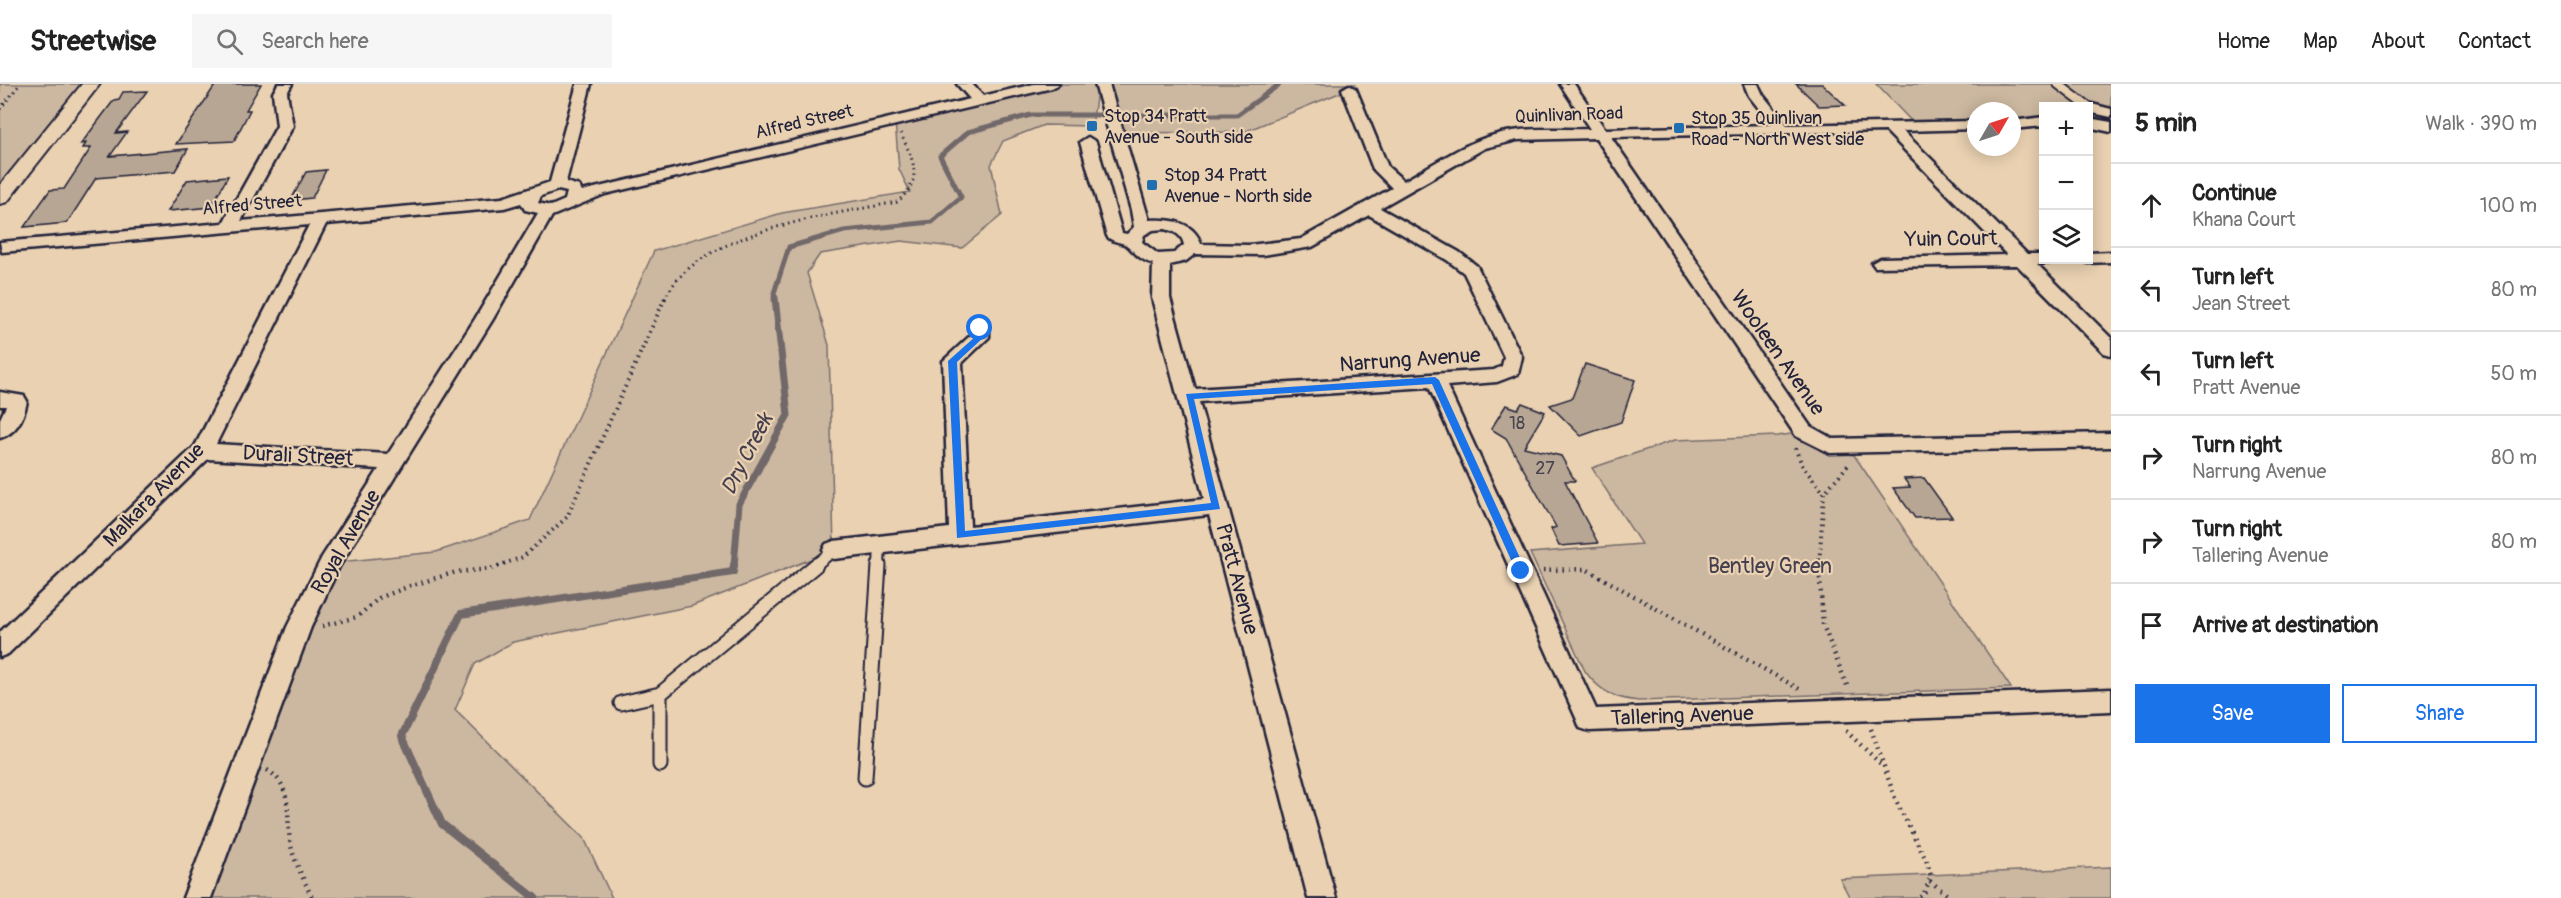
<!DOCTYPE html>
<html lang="en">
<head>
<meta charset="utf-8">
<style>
	body { margin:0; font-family:Pangolin,sans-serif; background:#f6f6f6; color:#222 }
	.controls { position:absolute; right:18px; top:18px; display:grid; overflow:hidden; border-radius:0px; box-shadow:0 3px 15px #0003 }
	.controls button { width:54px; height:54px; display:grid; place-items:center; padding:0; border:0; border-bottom:2px solid #e0e0e0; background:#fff; color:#222; font:30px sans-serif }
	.compass { position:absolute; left:1967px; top:18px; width:54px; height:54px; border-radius:50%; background:#fff; box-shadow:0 3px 15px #0003; rotate:51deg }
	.stop { position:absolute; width:18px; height:18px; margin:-14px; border:4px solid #1a73e8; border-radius:50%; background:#fff }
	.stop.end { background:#1a73e8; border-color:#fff; box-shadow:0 2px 6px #0008 }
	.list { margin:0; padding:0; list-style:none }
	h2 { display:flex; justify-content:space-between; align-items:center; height:78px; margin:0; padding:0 24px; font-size:26px }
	h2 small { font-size:20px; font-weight:400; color:#767676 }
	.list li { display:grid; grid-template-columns:39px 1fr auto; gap:18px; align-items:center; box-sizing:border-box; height:84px; padding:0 24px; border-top:2px solid #e0e0e0 }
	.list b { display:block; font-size:22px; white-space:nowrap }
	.list p { margin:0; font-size:20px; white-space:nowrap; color:#767676 }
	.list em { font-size:20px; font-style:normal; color:#767676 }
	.actions { display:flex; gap:12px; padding:18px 24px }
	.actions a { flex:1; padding:14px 0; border:2px solid #1a73e8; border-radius:0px; text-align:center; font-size:21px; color:#1a73e8 }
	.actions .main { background:#1a73e8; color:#fff }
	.icon { flex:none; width:33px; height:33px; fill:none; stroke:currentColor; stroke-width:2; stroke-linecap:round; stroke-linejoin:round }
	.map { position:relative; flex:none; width:2111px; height:814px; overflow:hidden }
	header { display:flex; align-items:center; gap:36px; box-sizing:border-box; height:84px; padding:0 30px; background:#fff; border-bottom:2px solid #e0e0e0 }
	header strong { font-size:28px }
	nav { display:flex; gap:33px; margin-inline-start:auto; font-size:21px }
	.search { width:420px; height:54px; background:#f6f6f6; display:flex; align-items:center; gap:15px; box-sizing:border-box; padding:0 21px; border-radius:0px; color:#767676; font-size:22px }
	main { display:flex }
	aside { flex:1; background:#fff }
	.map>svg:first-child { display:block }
	.green { fill:#ccb8a0; stroke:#776d6e; stroke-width:1.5 }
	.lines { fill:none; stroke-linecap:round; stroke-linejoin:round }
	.stream-far2 { stroke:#71676a; stroke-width:5 }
	.stream-far1 { stroke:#71676a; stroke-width:7 }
	.stream { stroke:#71676a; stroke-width:8 }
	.building { fill:#b7a693; stroke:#22223b; stroke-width:1.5 }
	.service-far2-casing { stroke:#22223b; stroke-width:12 }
	.service-far1-casing { stroke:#22223b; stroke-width:14 }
	.service-casing { stroke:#22223b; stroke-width:17 }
	.minor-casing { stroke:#22223b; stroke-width:5 }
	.tertiary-casing { stroke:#22223b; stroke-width:4 }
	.path-far2 { stroke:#22223b; stroke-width:3; stroke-dasharray:1.5 4; stroke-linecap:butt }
	.path-far1 { stroke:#22223b; stroke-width:4; stroke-dasharray:1.5 4.5; stroke-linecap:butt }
	.path { stroke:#22223b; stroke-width:4.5; stroke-dasharray:1.5 5; stroke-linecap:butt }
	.service-far2 { stroke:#e9d1b1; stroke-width:8 }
	.service-far1 { stroke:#e9d1b1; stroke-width:10 }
	.service { stroke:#e9d1b1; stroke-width:13 }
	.minor { fill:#e9d1b1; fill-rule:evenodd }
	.tertiary { fill:#e9d1b1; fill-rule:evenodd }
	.route { fill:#1a73e8 }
	.poi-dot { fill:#1f6fb2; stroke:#e9d1b1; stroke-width:2 }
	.labels { text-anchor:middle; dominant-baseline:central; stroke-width:4.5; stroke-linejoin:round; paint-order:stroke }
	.far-street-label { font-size:18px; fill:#22223b; stroke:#e9d1b1 }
	.far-poi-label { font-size:18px; fill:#22223b; stroke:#e9d1b1; text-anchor:start }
	.number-label { font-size:18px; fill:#474351 }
	.street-label { font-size:21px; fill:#22223b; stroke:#e9d1b1 }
	.park-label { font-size:21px; fill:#44404f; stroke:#e9d1b1 }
	.water-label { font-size:22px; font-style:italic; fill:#433f4e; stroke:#e9d1b1 }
</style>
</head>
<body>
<header>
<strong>Streetwise</strong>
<div class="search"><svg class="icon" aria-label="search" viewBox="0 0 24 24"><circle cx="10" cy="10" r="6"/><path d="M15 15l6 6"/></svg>Search here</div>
<nav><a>Home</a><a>Map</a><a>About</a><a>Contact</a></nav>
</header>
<main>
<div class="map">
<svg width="2111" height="814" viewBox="0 0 2111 814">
	<rect width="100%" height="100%" fill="#e9d1b1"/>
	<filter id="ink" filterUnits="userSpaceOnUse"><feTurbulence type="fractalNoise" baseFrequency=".0167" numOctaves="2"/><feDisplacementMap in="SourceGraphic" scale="12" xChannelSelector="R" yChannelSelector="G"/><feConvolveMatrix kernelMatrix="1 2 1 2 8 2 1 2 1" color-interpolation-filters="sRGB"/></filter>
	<g filter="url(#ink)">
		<path class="green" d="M0,0H91L0,114Z
			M1051,0H1098L1092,42L1044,41L1003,57L991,81L1002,131L962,164L901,157L820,170L807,189L829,261L834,466L692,522L513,558L475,580L455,626L584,754L612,814H197L330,479L436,468L530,436L654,167L782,129L910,108L899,85L895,37Z
			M1102,0H1355L1349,5L1244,48L1115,49Z
			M1876,0H2111V35H2089L2088,22H2044L2043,37L2012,38V27H1976V40L1917,43Z
			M1798,349L1830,367L1854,371L2011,604L1639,617C1615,615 1599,607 1585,587L1530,469L1641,460L1592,384L1675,356L1777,352Z
			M2111,783V814H1850L1840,795Z"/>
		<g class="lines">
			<path class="stream-far2" d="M775,215L774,209L789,163L844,147L932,138L961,113L940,72L968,48L1031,31H1237L1280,0"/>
			<path class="stream-far1" d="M734,482L739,420L788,331L775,214"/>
			<path class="stream" d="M535,814L442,740L402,652L461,530L733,488L734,481"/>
		</g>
		<path class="building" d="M216,0H261L246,26H250L234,57L176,60Z
			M1796,0H1822L1845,21L1819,22Z
			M147,7L116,49L127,48L110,72L188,65L175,87L96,94L67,139L24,143L50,106L64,105L91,64H83L86,59L81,60L114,16L119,15L123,8Z
			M326,86L312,114L291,116L306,88Z
			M228,92L211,123L168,127L187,96Z
			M1585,280L1635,296L1621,338L1581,352L1550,321L1572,314Z
			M1522,319L1545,328L1524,363L1561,372L1575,397H1565L1598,459L1559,462L1551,445L1556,443L1506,354L1491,345L1506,321L1518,325Z
			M1924,394L1952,433L1915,434L1893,404L1910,403L1904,395Z"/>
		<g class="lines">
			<defs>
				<path id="service-far2" d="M2058,0L2087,22"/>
				<path id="service-far1" d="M814,482L834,466
					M879,482L880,461"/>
				<path id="service" d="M621,619L660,610
					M660,681V610L816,481
					M865,694L879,481"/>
				<path id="minor" d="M278,0H292L287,9L293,42L241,137L502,114L550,98L577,0H591L566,98L579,102L582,107L970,15L957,0H972L983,12L1034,0H1059L1052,4L605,110L552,132L493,235L339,483L311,543L211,814H183L287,543L322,473L379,385L208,375L8,570L0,573V548L195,362L309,141L2,168L0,158L223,139L277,42L273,9ZM558,106L567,108L565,116L551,122L538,119L541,112ZM521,119L525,126L538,129L475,235L388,370L216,360L326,140L504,124Z
					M1095,0H1109L1149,136C1169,135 1194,137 1201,160L1249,161L1301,155L1392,104L1373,85L1342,5L1349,1L1356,5L1388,83L1404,97C1433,81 1462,60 1494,51C1523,42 1559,46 1590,45L1560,0H1574L1605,45L1772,41L1749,12L1744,0H1758L1763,11L1787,41L1976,37V45L1903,47L2027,170H2044V176H2052L2050,179L2037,180L2111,254V271L2104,269L2017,181L1875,183L1872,179L1881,174L2007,171L1886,47L1611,53L1810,342L1833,355L2111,349V363L1830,369L1796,352L1596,54L1517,56L1485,64L1380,124L1459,168L1477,182L1522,273L1518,290L1497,298L1447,302L1596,625L2111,605V627L1589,647L1580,644L1577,636L1429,303L1199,318L1336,814H1308L1209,431L834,475L826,472L823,466L826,460L834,457L949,444L943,277L971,251L974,240L980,238L989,244V253L962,279L970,442L1204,415L1152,214L1153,180C1141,176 1137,171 1129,163C1123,157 1112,159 1107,152L1080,58L1088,53L1096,58L1122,149L1127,150L1134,143L1131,126ZM1369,131L1447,176L1464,189L1504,273L1502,282L1494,286L1195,305L1170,214V181L1186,177L1195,170L1263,171L1312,163ZM1164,145C1174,147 1182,150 1184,161L1174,169L1158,170L1142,158L1144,151L1153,146Z
					M2088,19L2111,25V33L2088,28V22H2081Z
					M2044,33V42L2012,45V37Z
					M2088,34L2111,38V48L2088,43Z
					M2111,168V178L2088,179L2080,176H2088V169Z
					M0,308L24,312L27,317C24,333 17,349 0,354V335L6,322H0Z"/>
				<path id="tertiary" d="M82,0H100L7,118L0,120V101Z"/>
			</defs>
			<use href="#service-far2" class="service-far2-casing"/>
			<use href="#service-far1" class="service-far1-casing"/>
			<use href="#service" class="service-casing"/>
			<use href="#minor" class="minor-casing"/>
			<use href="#tertiary" class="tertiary-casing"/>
			<path class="path-far2" d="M0,25L20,0
				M665,215C695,147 831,131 897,118C925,94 913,77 900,48"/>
			<path class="path-far1" d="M1795,364L1803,383L1824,409
				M498,482L523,473L567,433L665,214
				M1819,482L1824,409L1849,380"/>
			<path class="path" d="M1819,481L1823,541L1848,604
				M1543,486L1586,485L1801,606
				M322,542L357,533L379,514L410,502L456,488L490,485L502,481
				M1871,645L1896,717L1927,778L1931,792L1924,810L1919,814
				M1846,647L1882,681
				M267,686C295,702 285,735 291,762C295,780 305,797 312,814
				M1930,797L1951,814"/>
			<use href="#service-far2" class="service-far2"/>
			<use href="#service-far1" class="service-far1"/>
			<use href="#service" class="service"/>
			<use href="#minor" class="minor"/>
			<use href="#tertiary" class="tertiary"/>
		</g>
	</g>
	<path class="route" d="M977,242H983L984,253L957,278L965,447L1211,419L1186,310L1435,293L1439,296L1526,487L1521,491L1516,487L1432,300L1194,315L1220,425L957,454L948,277L976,252Z"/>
	<g class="poi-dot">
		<rect x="1086" y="36" width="12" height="12" rx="3"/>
		<rect x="1673" y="38" width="12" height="12" rx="3"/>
		<rect x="1146" y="95" width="12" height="12" rx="3"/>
	</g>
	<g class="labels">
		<g class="far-street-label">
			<text transform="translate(1569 31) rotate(-2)">Quinlivan Road</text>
			<text transform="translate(804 38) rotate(-13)">Alfred Street</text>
			<text transform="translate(252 121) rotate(-5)">Alfred Street</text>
		</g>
		<g class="far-poi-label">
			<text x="1104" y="32">Stop 34 Pratt<tspan x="1104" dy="21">Avenue - South side</tspan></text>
			<text x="1691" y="34">Stop 35 Quinlivan<tspan x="1691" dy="21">Road - North West side</tspan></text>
			<text x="1164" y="91">Stop 34 Pratt<tspan x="1164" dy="21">Avenue - North side</tspan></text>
		</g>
		<g class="number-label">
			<text x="1517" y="339">18</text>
			<text x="1545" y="384">27</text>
		</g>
		<g class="street-label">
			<text transform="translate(1951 155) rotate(-1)">Yuin Court</text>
			<text transform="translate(1778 269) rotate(55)">Wooleen Avenue</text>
			<text transform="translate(1410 276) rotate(-4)">Narrung Avenue</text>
			<text transform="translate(298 372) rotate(3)">Durali Street</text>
			<text transform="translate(154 411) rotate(-46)">Malkara Avenue</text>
			<text transform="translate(346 458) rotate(-60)">Royal Avenue</text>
			<text transform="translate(1237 495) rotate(75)">Pratt Avenue</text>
			<text transform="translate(1682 632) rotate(-2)">Tallering Avenue</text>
		</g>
		<g class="park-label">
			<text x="1770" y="482">Bentley Green</text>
		</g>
		<g class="water-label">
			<text transform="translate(747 370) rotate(-63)">Dry Creek</text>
		</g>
	</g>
</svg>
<div class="controls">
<button>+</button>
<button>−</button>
<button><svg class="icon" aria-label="layers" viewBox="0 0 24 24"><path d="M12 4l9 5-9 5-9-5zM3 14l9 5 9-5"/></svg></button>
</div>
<svg class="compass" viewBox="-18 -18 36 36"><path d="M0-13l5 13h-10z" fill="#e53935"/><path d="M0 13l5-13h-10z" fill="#767676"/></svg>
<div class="stop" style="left:980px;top:244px"></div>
<div class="stop end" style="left:1521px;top:487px"></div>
</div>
<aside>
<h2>5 min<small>Walk · 390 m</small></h2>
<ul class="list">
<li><svg class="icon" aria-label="ahead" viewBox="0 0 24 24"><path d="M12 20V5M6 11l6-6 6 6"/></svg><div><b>Continue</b><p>Khana Court</p></div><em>100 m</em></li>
<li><svg class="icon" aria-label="left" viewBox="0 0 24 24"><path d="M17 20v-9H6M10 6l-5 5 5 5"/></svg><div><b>Turn left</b><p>Jean Street</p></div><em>80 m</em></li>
<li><svg class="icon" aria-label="left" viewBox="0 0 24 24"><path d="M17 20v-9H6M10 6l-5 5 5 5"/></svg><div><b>Turn left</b><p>Pratt Avenue</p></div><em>50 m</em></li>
<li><svg class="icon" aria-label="right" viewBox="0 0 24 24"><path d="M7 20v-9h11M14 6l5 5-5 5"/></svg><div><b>Turn right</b><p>Narrung Avenue</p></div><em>80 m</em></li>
<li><svg class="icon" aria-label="right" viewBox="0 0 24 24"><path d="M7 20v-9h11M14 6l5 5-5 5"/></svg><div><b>Turn right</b><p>Tallering Avenue</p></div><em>80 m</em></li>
<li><svg class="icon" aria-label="arrive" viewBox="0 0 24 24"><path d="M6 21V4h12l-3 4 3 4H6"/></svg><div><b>Arrive at destination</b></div></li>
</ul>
<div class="actions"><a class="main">Save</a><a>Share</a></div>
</aside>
</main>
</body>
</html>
